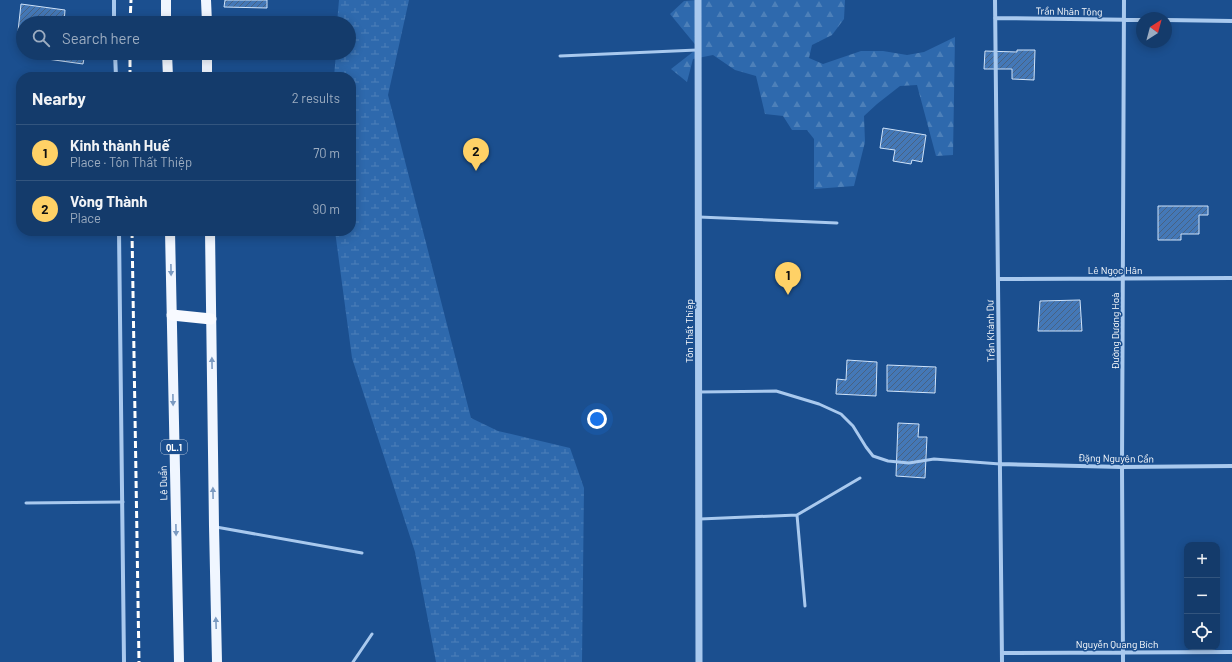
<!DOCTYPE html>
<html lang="en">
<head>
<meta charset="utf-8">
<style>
	body { margin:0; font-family:Barlow,sans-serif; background:#214673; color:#f1f3f6 }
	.controls { position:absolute; right:12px; bottom:12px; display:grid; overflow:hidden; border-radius:8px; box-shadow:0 2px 10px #0003 }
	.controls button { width:36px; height:36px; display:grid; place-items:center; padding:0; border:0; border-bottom:1px solid #33557e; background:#143b6b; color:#f1f3f6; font:20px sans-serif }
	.compass { position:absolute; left:1136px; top:12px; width:36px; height:36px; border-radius:50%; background:#143b6b; box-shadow:0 2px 10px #0003; rotate:36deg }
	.you { position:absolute; left:597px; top:419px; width:14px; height:14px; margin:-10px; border:3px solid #fff; border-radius:50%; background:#1a73e8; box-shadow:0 0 0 6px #1a73e833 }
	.badge { display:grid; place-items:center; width:26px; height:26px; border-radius:50%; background:#ffd166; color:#111; font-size:13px; font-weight:700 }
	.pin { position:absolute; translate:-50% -33px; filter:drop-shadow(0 1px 2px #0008) }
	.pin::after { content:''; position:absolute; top:21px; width:14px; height:12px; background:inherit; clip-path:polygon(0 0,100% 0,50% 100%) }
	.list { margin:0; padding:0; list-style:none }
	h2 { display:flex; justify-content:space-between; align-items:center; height:52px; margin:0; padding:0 16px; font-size:17px }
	h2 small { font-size:13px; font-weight:400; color:#9dadc1 }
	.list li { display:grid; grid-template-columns:26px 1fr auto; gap:12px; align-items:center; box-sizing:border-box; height:56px; padding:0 16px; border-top:1px solid #33557e }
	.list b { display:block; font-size:15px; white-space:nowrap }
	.list p { margin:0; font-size:13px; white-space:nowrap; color:#9dadc1 }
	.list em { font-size:13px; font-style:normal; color:#9dadc1 }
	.icon { flex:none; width:22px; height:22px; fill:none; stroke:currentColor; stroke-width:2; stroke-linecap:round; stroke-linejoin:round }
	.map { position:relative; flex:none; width:1232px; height:662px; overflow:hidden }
	.search { position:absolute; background:#143b6b; box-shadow:0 2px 10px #0003; left:16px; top:16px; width:340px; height:44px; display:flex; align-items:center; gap:10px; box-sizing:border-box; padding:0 14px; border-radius:22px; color:#9dadc1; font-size:15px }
	.panel { position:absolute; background:#143b6b; box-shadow:0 2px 10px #0003; left:16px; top:72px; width:340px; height:164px; border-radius:16px }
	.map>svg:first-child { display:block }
	.forest { fill:url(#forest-firs) }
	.wetland { fill:url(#wetland-marsh) }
	.building { fill:url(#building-hatch); stroke:#cfe3fa }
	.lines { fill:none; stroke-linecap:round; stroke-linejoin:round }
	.service { stroke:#a9c9ee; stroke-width:3 }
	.minor { stroke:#a9c9ee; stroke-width:4 }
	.tertiary { stroke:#a9c9ee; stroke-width:7 }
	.primary { stroke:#f0f6ff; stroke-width:10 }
	.trunk { stroke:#f8faff; stroke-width:11 }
	.rail { stroke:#fff; stroke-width:3; stroke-dasharray:7 3; stroke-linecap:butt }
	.oneway { fill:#7b9ac1 }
	.labels { text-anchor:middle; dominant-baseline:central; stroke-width:3; stroke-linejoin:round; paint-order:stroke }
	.shield { fill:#1b4f8f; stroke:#bbcadd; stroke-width:1 }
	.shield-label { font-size:9px; font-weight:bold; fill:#fff }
	.street-label { font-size:10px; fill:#fff; stroke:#1b4f8f }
</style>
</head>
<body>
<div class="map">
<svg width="1232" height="662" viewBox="0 0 1232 662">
	<defs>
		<pattern id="forest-firs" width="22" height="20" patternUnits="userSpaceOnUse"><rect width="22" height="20" fill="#2e69ad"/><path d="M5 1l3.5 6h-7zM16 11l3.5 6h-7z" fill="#4d80b9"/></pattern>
		<pattern id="wetland-marsh" width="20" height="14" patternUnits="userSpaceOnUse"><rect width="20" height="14" fill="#2e69ad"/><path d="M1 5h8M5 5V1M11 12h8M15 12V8" fill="none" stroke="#4d80b9"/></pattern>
		<pattern id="building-hatch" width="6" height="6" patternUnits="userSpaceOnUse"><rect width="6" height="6" fill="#4478b7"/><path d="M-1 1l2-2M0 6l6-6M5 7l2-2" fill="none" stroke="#486282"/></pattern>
	</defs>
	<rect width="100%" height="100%" fill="#1b4f8f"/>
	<path class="forest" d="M698,0H845L844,19L832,35L812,45L809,58L823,64L861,51H883L907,55L924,52L955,37L953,155L936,156L917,85L900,86L877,104L864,116L865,142L854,186L814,189V139L807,130H792L783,116L765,114L756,76L735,70L713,55L693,59L687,82L671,69L698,48L670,14L684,1Z"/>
	<path class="wetland" d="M339,0H409L388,95L471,418L498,431L570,448L584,488L582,662H436L415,552L352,358L335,231H351V77H334L336,53H349V23H337Z"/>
	<path class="building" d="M225,0H267V8L224,7Z
		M21,4L65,10L64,23H23V31H18Z
		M1017,50H1035L1034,80L1012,79V69H984L985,51L1017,52Z
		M40,53H85L83,64L40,58Z
		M883,128L926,135L922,162L912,160L911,164L893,161L895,150L880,148Z
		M1158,206H1208V215H1199V234H1181V240H1158Z
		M1080,300L1082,331H1038L1040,301Z
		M847,360L877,362L876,396L836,394L837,379L846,380Z
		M887,365L936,367L935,393L887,391Z
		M898,423L919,424L918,437H927L925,478L896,476Z"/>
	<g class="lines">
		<path class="service" d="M560,56L697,50
			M699,217L837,223
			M699,392L776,391L819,404L841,414L853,426L866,447L873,456L888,461L909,463L934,459L1000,464
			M26,503L123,502
			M797,515L805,606
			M700,519L797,515L860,478
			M216,527L362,553
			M353,662L372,634"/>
		<path class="minor" d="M114,0V23
			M995,0L1002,662
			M995,18L1142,20
			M1166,20L1232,21
			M115,53L116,77
			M119,231L124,662
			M998,279L1232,278
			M1000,464L1122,467L1232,466
			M1002,653L1232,652
			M1123,662L1122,467L1124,0"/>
		<path class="tertiary" d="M698,0L699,662"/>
		<path class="primary" d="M166,0V23
			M206,0L207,23
			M167,53L168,77
			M207,53V77
			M170,231L179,662
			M210,231L214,526L217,662"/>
		<path class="trunk" d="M172,315L211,319"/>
		<path class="rail" d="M130,23L131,0
			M130,77V53
			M132,231L139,662"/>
	</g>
	<defs><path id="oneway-solid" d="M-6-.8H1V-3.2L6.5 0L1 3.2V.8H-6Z"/></defs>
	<g class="oneway">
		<use href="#oneway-solid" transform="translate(171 270) rotate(89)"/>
		<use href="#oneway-solid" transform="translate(212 363) rotate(-91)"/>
		<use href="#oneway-solid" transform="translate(173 400) rotate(89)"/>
		<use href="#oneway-solid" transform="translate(213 493) rotate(-91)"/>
		<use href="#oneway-solid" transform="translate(176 530) rotate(89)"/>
		<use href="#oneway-solid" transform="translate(216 623) rotate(-92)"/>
	</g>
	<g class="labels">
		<rect class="shield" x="161" y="440" width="26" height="14" rx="3"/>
		<g class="shield-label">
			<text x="174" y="447">QL.1</text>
		</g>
		<g class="street-label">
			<text transform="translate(1069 11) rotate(1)">Trần Nhân Tông</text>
			<text x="1115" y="270">Lê Ngọc Hân</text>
			<text transform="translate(689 331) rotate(-90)">Tôn Thất Thiệp</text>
			<text transform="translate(990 331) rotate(-91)">Trần Khánh Dư</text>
			<text transform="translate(1115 331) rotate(-90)">Đường Dương Hoà</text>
			<text transform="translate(1116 458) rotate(1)">Đặng Nguyên Cẩn</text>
			<text transform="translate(163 483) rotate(-91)">Lê Duẩn</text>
			<text x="1117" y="644">Nguyễn Quang Bích</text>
		</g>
	</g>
</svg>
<div class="controls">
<button>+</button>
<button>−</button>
<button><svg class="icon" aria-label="locate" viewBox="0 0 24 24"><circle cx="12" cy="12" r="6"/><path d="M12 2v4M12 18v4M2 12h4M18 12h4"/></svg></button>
</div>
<svg class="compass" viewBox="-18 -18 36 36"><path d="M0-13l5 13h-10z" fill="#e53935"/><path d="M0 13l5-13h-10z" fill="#9dadc1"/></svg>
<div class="you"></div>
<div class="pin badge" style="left:788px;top:295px">1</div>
<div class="pin badge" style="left:476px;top:171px">2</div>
<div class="search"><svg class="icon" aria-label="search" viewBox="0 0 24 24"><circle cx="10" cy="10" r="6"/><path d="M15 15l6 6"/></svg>Search here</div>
<section class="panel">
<h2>Nearby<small>2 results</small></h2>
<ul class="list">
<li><span class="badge">1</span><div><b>Kinh thành Huế</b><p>Place · Tôn Thất Thiệp</p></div><em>70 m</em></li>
<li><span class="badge">2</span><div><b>Vòng Thành</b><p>Place</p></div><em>90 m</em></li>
</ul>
</section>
</div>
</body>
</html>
